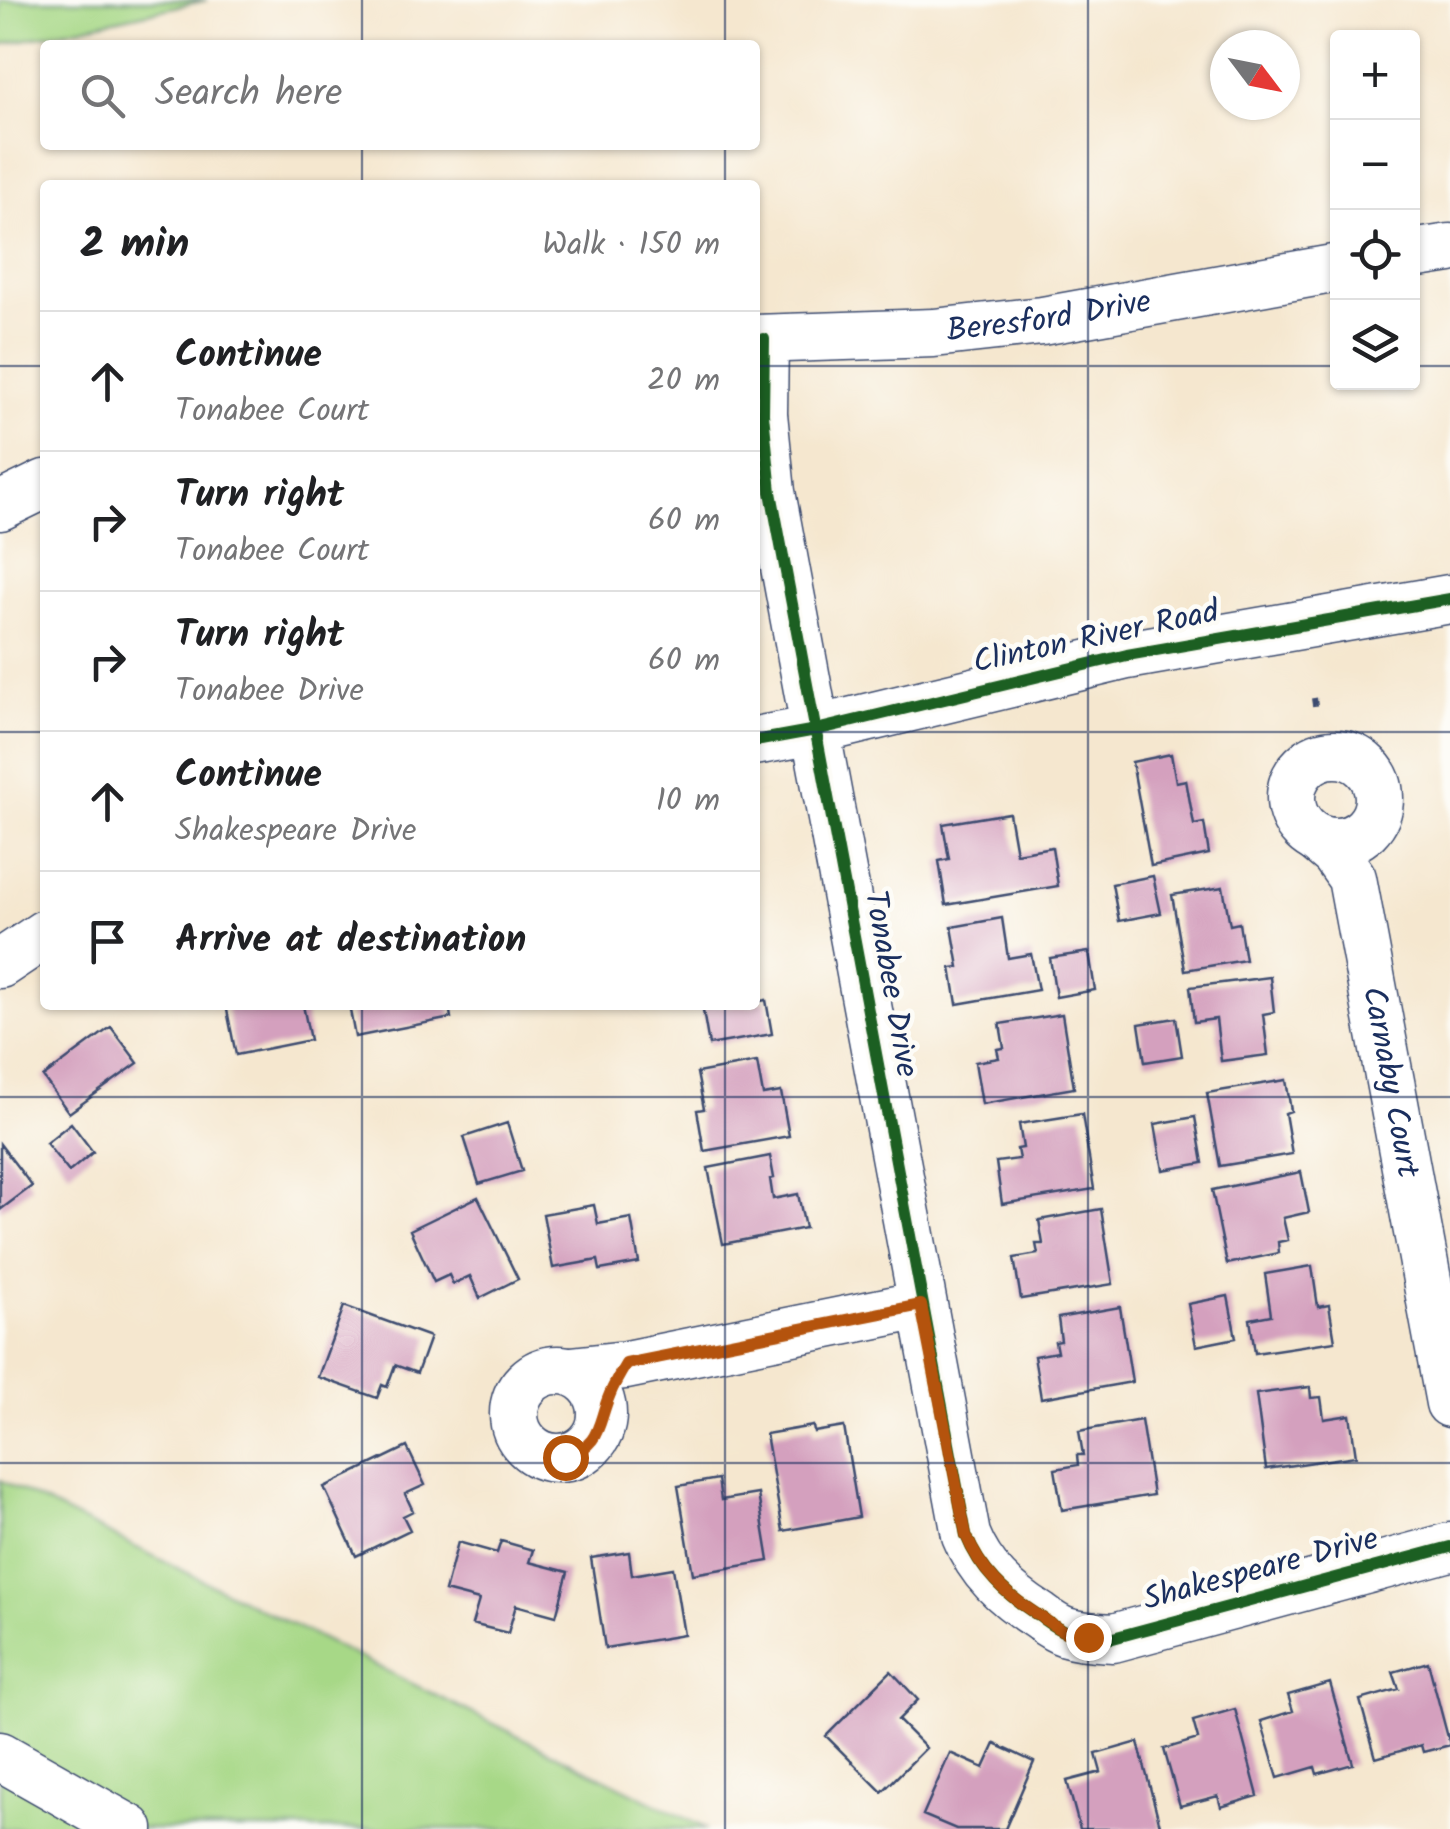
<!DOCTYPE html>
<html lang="en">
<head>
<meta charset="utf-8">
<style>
	body { margin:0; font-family:Kalam,sans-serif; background:#f2f2f2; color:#202124 }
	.controls { position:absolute; right:30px; top:30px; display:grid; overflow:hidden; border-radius:10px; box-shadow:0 2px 8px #0004 }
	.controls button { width:90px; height:90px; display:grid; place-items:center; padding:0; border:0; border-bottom:2px solid #e0e0e0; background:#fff; color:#202124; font:50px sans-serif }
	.compass { position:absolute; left:1210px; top:30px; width:90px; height:90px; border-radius:50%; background:#fff; box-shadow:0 2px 8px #0004; rotate:122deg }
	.stop { position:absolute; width:30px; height:30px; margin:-22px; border:8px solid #b45309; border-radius:50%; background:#fff }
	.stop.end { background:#b45309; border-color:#fff; box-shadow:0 2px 10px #0008 }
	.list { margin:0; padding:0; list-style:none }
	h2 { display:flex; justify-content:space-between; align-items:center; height:130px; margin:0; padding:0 40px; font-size:42px }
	h2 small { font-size:32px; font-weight:400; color:#757577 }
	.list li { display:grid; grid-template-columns:65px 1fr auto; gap:30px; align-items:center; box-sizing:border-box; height:140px; padding:0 40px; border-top:2px solid #e0e0e0 }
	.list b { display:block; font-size:38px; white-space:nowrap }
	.list p { margin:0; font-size:32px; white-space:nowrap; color:#757577 }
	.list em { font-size:32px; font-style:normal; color:#757577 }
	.icon { flex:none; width:55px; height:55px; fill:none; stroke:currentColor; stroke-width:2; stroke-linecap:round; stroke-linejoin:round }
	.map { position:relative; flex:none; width:1450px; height:1829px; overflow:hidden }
	.search { position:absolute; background:#fff; box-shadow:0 2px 8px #0004; left:40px; top:40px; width:720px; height:110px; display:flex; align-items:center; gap:25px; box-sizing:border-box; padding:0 35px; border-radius:10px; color:#757577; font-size:38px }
	.panel { position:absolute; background:#fff; box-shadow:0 2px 8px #0004; left:40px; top:180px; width:720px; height:830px; border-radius:10px }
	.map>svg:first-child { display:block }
	.green { fill:#a7d887; stroke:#618472; stroke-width:2.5 }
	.building { fill:#d4a0be }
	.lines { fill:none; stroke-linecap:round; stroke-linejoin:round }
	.minor-casing { stroke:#3c4b6f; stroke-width:51 }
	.path { stroke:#3c4b6f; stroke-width:6; stroke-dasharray:8 8; stroke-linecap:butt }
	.minor { stroke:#fff; stroke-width:48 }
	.cycleway-casing { stroke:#fdfcf7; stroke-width:19 }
	.cycleway { stroke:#1b5e20; stroke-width:12 }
	.route { stroke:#b45309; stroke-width:12 }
	.grid { fill:none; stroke:#1b2f5e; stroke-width:2.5; stroke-opacity:0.55 }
	.labels { text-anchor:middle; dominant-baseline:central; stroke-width:9; stroke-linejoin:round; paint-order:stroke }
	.street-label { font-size:32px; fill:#1b2f5e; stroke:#fdfcf7 }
</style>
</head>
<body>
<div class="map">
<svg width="1450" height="1829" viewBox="0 0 1450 1829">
	<rect width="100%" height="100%" fill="#fdfcf7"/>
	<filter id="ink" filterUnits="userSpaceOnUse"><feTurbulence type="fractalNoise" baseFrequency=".01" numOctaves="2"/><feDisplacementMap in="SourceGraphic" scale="20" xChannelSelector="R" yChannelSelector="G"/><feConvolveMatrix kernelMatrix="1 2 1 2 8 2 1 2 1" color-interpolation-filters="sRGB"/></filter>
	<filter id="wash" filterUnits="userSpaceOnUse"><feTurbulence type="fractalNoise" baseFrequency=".0048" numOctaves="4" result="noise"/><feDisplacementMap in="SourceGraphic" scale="40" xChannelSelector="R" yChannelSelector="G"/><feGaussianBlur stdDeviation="2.25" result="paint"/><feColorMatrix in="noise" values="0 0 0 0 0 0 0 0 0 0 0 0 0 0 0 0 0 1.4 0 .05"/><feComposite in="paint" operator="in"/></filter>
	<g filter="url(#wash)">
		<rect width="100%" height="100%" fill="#f5e7cf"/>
		<path class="green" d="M0,0H207L0,45Z
			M0,1480L56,1508L707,1829H0Z"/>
		<g id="blocks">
			<path class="building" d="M1171,754L1176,782L1186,780L1194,825L1204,823L1209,854L1151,866L1132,762Z
				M1009,813L1016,853L1052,847L1058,886L946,905L939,861L949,859L943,824Z
				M1153,876L1161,913L1119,921L1112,884Z
				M1223,887L1230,925L1239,923L1245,960L1185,970L1172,895Z
				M1002,918L1008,958L1031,954L1038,990L957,1004L951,968L959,967L952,927Z
				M1089,952L1095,990L1056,997L1050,958Z
				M1270,977L1274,1012L1263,1014L1268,1055L1221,1061L1216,1019L1194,1022L1190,987Z
				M766,1000L772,1034L709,1045L702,1005H755V1002Z
				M226,1005H303L310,1040L236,1055Z
				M349,1005H449L451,1018L355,1037Z
				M1062,1014L1074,1088L982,1104L975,1062L999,1058L997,1049L1004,1048L1000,1024Z
				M1176,1018L1182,1056L1145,1062L1139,1024Z
				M111,1027L138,1063L69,1113L43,1077Z
				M757,1062L763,1095L781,1092L789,1136L704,1151L697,1110L704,1109L697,1073Z
				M1286,1080L1291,1111L1285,1113L1292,1154L1220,1166L1207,1093Z
				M1082,1114L1094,1189L1002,1204L996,1162L1019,1159L1017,1149L1023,1148L1019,1124Z
				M1195,1117L1203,1163L1163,1170L1155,1124Z
				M71,1123L93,1152L69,1172L46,1143Z
				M507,1123L522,1171L479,1184L464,1137Z
				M0,1144L32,1186L0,1210Z
				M770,1156L774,1178L770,1179L773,1199L798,1194L805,1228L723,1244L708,1168Z
				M1301,1172L1309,1212L1283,1218L1288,1240L1278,1242L1279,1253L1227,1264L1212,1190Z
				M478,1197L518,1279L480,1298L470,1276L453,1284L449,1275L434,1282L410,1230Z
				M594,1205L598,1224L631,1218L639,1263L600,1270L598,1260L553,1268L543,1214Z
				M1101,1209L1113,1284L1021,1299L1014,1258L1038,1254L1036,1244H1043L1039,1220Z
				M1312,1266L1318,1307L1329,1305L1335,1341L1255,1353L1250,1319L1271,1315L1265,1274Z
				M1228,1296L1236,1338L1196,1346L1188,1304Z
				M344,1306L430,1337L417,1373L395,1365L387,1387L382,1385L377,1398L318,1377Z
				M1120,1307L1132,1382L1041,1398L1034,1356L1057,1352L1055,1342L1061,1341L1058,1318Z
				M1310,1387L1311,1398L1321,1397L1324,1419L1350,1415L1356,1456L1266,1469L1256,1394Z
				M1141,1420L1153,1495L1062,1510L1055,1469L1078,1465L1077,1455H1083L1079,1431Z
				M813,1426L814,1432L844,1427L859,1517L783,1531L766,1434Z
				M407,1447L425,1485L405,1494L413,1511L403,1516L410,1530L356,1556L324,1487Z
				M718,1479L721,1500L758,1494L769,1561L693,1574L678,1486Z
				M501,1541L533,1550L529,1562L568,1572L556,1616L516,1605L508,1633L472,1624L479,1600L445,1591L458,1542L497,1553Z
				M629,1552L632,1575L673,1568L684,1635L605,1648L591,1558Z
				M1428,1662L1450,1745L1423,1752L1421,1745L1376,1758L1360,1700L1399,1689L1393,1672Z
				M891,1671L918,1700L898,1720L926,1748L882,1792L826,1736Z
				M1330,1683L1353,1764L1317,1774L1315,1767L1278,1778L1261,1721L1293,1711L1288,1695Z
				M1235,1709L1258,1796L1221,1807L1218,1796L1180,1806L1164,1749L1198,1739L1193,1721Z
				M1138,1742L1161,1829H1080L1067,1781L1101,1772L1096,1754Z
				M995,1744L1034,1762L1005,1829H956L923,1815L950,1753L984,1768Z"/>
		</g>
	</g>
	<g filter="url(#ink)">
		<use href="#blocks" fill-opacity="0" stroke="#3c4b6f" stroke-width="2.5"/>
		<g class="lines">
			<defs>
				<g id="minor">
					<path d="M1412,254L1450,248"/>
					<path id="s1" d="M755,339L934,333L1042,321L1338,268"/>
					<path d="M764,339L763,414L771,492L966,1535C980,1571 1006,1595 1039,1616C1047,1622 1056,1629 1066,1632C1082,1637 1097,1637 1113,1638L1450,1547"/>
					<path d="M0,506L45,484"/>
					<path d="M755,741L816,730L1127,655L1450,599"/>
					<circle cx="1335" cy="798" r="44"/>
					<path id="s2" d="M1316,838L1335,854L1352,878L1450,1403"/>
					<path d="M0,964L45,934"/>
					<circle cx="558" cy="1414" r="44"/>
					<path d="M571,1371L626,1365L921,1305"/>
					<path d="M0,1756L129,1829"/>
				</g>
			</defs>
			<use href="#minor" class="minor-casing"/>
			<path class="path" d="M1314,698L1316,712"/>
			<use href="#minor" class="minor"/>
			<defs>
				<path id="cycleway" d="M764,339L763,414L771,492L966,1535C980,1571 1006,1595 1039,1616C1047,1622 1056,1629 1066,1632C1082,1637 1097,1637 1113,1638L1450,1547
					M755,741L816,730L1127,655L1450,599"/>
			</defs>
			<use href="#cycleway" class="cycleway-casing"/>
			<use href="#cycleway" class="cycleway"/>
		</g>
	</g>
	<g class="lines" filter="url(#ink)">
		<path class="route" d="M565,1457C602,1445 597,1424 610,1394C614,1384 620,1374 626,1364L921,1305L966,1535C981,1572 1005,1594 1038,1615C1047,1621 1056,1628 1065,1632C1072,1634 1081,1635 1088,1637"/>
	</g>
	<path class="grid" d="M362,0V45M725,0V45M1088,0V1829M362,145V185M725,145V185M0,366H45M755,366H1338M1412,366H1450M0,732H45M755,732H1450M362,1005V1829M725,1005V1829M0,1097H1450M0,1463H1450"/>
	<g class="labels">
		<g class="street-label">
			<text stroke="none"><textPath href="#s1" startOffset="295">Beresford Drive</textPath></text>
			<text transform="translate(1096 638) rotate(-12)">Clinton River Road</text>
			<text transform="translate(890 984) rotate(80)">Tonabee Drive</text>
			<text stroke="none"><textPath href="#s2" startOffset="262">Carnaby Court</textPath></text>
			<text transform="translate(1261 1570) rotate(-15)">Shakespeare Drive</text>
		</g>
	</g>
</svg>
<div class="controls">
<button>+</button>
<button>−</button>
<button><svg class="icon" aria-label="locate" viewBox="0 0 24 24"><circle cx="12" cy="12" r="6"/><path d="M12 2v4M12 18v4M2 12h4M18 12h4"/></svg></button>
<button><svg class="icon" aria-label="layers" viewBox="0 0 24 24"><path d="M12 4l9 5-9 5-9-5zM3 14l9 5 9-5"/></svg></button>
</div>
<svg class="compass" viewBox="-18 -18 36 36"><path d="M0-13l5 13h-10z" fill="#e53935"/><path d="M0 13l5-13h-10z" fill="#757577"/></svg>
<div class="stop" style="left:565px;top:1457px"></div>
<div class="stop end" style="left:1088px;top:1637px"></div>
<div class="search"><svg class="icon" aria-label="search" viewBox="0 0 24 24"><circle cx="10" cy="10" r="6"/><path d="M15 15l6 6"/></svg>Search here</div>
<section class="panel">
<h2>2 min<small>Walk · 150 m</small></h2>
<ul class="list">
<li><svg class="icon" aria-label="ahead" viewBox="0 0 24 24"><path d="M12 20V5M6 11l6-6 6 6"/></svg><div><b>Continue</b><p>Tonabee Court</p></div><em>20 m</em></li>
<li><svg class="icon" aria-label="right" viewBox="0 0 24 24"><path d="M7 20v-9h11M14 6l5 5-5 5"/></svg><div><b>Turn right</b><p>Tonabee Court</p></div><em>60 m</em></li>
<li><svg class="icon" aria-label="right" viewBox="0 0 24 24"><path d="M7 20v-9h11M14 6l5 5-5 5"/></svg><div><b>Turn right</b><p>Tonabee Drive</p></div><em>60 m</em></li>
<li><svg class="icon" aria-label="ahead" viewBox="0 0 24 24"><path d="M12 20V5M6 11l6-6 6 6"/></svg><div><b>Continue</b><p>Shakespeare Drive</p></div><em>10 m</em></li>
<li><svg class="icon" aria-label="arrive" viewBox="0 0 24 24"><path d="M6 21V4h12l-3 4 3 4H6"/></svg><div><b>Arrive at destination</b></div></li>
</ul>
</section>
</div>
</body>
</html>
